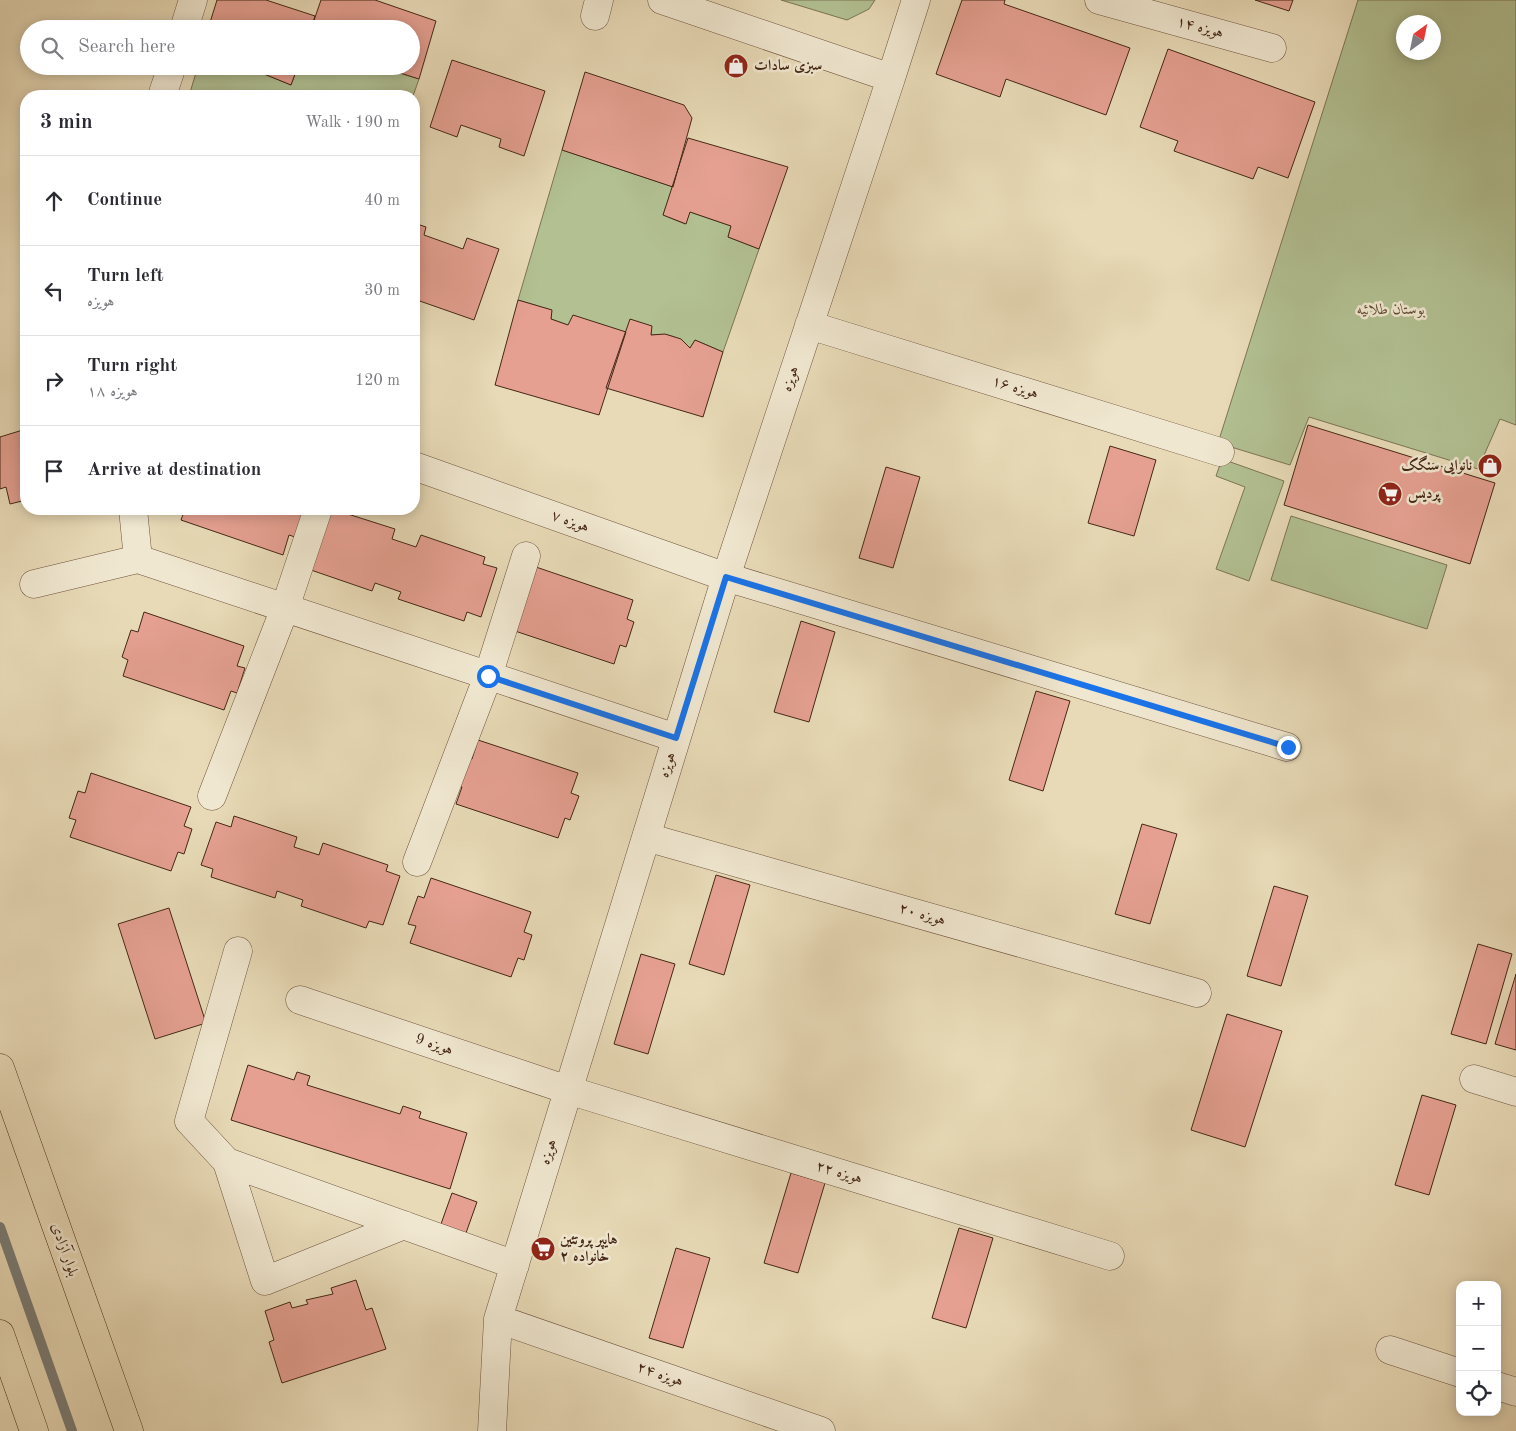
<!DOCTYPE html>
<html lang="en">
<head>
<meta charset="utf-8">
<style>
	body { margin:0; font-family:"Old Standard TT",Amiri,serif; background:#f7f7f7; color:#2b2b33 }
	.controls { position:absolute; right:15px; bottom:15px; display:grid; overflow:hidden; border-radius:10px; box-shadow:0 2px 12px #0003 }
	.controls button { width:45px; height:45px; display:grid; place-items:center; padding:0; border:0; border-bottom:1px solid #e1e1e2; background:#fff; color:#2b2b33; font:25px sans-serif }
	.compass { position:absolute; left:1396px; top:15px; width:45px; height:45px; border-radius:50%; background:#fff; box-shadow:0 2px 12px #0003; rotate:33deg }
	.stop { position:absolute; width:15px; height:15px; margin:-11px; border:4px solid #1a73e8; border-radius:50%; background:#fff }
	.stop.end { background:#1a73e8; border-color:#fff; box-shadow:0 1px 5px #0008 }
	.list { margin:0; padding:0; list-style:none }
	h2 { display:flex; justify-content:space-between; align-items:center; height:65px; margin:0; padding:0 20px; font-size:21px }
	h2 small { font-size:16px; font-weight:400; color:#7c7c81 }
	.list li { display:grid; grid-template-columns:32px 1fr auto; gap:15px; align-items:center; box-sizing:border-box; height:90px; padding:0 20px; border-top:1px solid #e1e1e2 }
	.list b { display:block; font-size:19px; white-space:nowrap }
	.list p { margin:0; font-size:16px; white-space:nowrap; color:#7c7c81 }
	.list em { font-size:16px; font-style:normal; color:#7c7c81 }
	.icon { flex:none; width:28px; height:28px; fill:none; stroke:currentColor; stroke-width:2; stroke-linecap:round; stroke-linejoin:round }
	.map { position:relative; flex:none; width:1516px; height:1431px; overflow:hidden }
	.search { position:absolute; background:#fff; box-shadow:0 2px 12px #0003; left:20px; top:20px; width:400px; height:55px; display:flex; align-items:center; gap:12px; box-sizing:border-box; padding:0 18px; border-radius:28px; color:#7c7c81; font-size:19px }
	.panel { position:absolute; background:#fff; box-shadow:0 2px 12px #0003; left:20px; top:90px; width:400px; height:425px; border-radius:20px }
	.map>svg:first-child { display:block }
	.green { fill:#b2c092; stroke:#7c7454; fill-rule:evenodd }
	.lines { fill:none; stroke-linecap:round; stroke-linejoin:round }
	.stream { stroke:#7a7d78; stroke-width:10 }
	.building { fill:#e5a091; stroke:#452716 }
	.minor-casing { stroke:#6e543e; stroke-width:29 }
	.major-casing { stroke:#452716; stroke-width:29 }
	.minor { stroke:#f0e7d0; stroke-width:28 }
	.major { stroke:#e8dab7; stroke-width:28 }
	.route { stroke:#1a73e8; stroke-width:6 }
	.labels { text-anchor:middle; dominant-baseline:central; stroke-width:5; stroke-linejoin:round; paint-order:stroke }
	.street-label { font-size:15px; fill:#452716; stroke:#f0e7d0 }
	.poi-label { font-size:15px; font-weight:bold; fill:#452716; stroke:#f0e7d0; text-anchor:start }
	.park-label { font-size:15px; font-style:italic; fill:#604d35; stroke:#f0e7d0 }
</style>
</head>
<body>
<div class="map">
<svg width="1516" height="1431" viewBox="0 0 1516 1431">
	<rect width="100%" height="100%" fill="#e8dab7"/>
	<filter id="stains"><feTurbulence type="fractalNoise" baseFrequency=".004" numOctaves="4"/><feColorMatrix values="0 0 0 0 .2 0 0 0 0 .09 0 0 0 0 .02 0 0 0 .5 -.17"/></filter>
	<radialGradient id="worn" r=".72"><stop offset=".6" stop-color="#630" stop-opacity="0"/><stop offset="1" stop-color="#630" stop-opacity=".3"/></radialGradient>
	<path class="green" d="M781,0H875L869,9L847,20Z
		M1358,0H1516V425L1500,419L1478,469L1309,417L1290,465L1218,443ZM1404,22H1434V52H1404Z
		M198,66H257L265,69L264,74L291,85L298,66H378L419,79L413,96H189Z
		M562,150L673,187L663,215L685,224L690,212L731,226L728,237L759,249L723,352L695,340L690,348C678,336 668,333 651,335V326L631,320L626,332L568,325L551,319V310L518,300Z
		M1222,459L1284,481L1249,581L1216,569L1245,487L1216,476Z
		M1291,516L1447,565L1427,629L1271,580Z"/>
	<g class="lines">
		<path class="stream" d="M0,1227L72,1431"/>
	</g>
	<path class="building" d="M217,0H266L315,16L311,29H208Z
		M321,0H375L436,21L419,79L378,66H411V29H311Z
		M962,0H1005L1004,4L1130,48L1106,115L1006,79L1000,97L936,74Z
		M1255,0H1293L1289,11Z
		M1168,49L1315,102L1288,178L1258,167L1253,179L1174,151L1178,141L1140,127Z
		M452,60L545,91L524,156L499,147L501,139L461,125L457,137L430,127Z
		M257,66H298L291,85L264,74L265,69Z
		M585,72L684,105L692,118L673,187L562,150Z
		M688,138L788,167L759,249L728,237L731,226L690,212L686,224L663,215Z
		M414,223L426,227L424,235L463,249L467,238L499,249L474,320L414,299Z
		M518,300L552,310L551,319L568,325L573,315L626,332L599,415L495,385Z
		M630,319L652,326L651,335L665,334L681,339L690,348L695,340L723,352L703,417L606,388Z
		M1308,425L1495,483L1470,564L1284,505Z
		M26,429V500L10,504L6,487L0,489V437Z
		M1110,446L1156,460L1134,536L1088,523Z
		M886,467L920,477L893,568L859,558Z
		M185,509H296L303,512L295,537L289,535L283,555L181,520Z
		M332,509L395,529L392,539L416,547L421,535L485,557L483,564L497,568L481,617L467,612L464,621L398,599L401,592L375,583L372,591L308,569Z
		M533,566L633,600L627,619L634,622L626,647L620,645L614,664L512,630Z
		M144,612L244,646L237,666L245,668L237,693L231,691L224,710L123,676L128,660L122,657L131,630L138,632Z
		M801,621L835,632L809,722L774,712Z
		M1036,691L1070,701L1043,791L1009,780Z
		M478,740L578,773L571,793L579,796L570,820L565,818L558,838L456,804L462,787L456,785L464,757L472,759Z
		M91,773L191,807L184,826L192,829L184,854L178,852L171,871L70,837L76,820L69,818L78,791L85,793Z
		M234,816L297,837L294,847L319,855L323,843L388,865L386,871L400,876L383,925L369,921L366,928L301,906L303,900L277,891L275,898L211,877L213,869L201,865L216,822L231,827Z
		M1142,824L1177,834L1150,924L1115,914Z
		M716,875L750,885L724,975L689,964Z
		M431,878L531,912L524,932L532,935L524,960L518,958L511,977L410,943L416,926L408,924L418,896L424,898Z
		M1274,886L1308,896L1281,986L1247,976Z
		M169,908L206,1023L155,1039L118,924Z
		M1478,944L1512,954L1486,1044L1451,1034Z
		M641,954L675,964L648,1054L614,1044Z
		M1516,974V1050L1495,1044Z
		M1227,1014L1282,1031L1245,1147L1191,1130Z
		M248,1065L294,1080L297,1072L310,1076L307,1085L400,1114L403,1106L421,1112L419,1118L467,1133L450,1189L231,1120Z
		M1422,1095L1456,1105L1429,1195L1395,1185Z
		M791,1173L825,1183L798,1273L764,1263Z
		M452,1193L477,1202L466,1233L441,1224Z
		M959,1228L993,1238L966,1328L932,1318Z
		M676,1248L710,1258L683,1348L649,1338Z
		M356,1280L366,1310L372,1308L386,1349L282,1383L269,1342L274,1340L265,1311L290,1302L292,1308L308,1304L306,1300L333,1294L331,1288Z"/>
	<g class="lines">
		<defs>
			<path id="minor" d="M662,0L891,78L916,0
				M1099,0L1272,48
				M595,16L599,0
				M184,29L193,0
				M162,96L172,66
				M809,325L1220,452
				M414,466L726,577L1287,747
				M138,559L676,738
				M34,584L138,559L133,509
				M212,796L285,608L318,509
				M646,837L1197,993
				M417,862L488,676L526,556
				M238,951L189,1121L227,1162L515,1265
				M300,1000L568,1090L1110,1256
				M1474,1079L1516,1092
				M227,1162L265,1281L404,1225
				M498,1319L821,1431
				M1390,1350L1460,1373
				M1497,1386L1516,1392
				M492,1431L498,1319L726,577L891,78"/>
			<path id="major" d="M0,1068L129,1431
				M0,1334L34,1431"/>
		</defs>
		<use href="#minor" class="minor-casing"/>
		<use href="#major" class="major-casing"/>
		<use href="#minor" class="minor"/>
		<use href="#major" class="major"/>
	</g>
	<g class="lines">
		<path class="route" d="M488,676L676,738L726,577L1288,747"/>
	</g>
	<defs>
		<symbol id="shop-disc" viewBox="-11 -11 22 22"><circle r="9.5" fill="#8f2418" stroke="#f0e7d0"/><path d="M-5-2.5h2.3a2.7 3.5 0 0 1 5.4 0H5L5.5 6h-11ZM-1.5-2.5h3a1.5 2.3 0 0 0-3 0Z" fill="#fff"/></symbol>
		<symbol id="supermarket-disc" viewBox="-11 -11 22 22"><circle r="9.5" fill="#8f2418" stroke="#f0e7d0"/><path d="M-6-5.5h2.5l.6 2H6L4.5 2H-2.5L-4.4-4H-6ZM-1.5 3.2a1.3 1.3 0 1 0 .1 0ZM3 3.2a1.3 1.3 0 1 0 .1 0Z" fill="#fff"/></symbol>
	</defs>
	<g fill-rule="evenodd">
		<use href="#shop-disc" x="722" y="52" width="28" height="28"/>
		<use href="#shop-disc" x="1476" y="452" width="28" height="28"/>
		<use href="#supermarket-disc" x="1376" y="480" width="28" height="28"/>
		<use href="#supermarket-disc" x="529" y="1235" width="28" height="28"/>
	</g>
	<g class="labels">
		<g class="street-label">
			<text transform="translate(1200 28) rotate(15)">هویزه ۱۴</text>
			<text transform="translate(791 379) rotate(-72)">هویزه</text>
			<text transform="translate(1015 388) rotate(17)">هویزه ‍۱۶</text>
			<text transform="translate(570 522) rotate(20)">هویزه ۷</text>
			<text transform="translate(668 765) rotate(-73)">هویزه</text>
			<text transform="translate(922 915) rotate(16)">هویزه ‍۲۰</text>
			<text transform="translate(434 1045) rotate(19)">هویزه 9</text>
			<text transform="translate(549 1152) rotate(-73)">هویزه</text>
			<text transform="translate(839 1173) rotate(17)">هویزه ‍۲۲</text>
			<text transform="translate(64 1250) rotate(71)">بلوار آزادی</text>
			<text transform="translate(660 1375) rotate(19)">هویزه ‍۲۴</text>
		</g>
		<g class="poi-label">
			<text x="754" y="66">سبزی سادات</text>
			<text x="1472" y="466" text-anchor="end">نانوایی سنگک</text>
			<text x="1408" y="494">پردیس</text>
			<text x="560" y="1240">هایپر پروتئین<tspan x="560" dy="17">خانواده ۲</tspan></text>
		</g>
		<g class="park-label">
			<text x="1391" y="310">بوستان طلائیه</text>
		</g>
	</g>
	<rect width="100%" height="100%" filter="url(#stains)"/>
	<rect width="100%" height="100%" fill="url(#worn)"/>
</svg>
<div class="controls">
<button>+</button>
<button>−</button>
<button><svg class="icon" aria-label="locate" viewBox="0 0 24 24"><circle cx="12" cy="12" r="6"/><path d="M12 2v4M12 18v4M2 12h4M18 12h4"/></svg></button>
</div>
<svg class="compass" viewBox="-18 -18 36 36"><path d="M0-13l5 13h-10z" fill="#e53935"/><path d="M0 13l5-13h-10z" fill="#7c7c81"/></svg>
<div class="stop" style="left:488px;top:676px"></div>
<div class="stop end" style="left:1288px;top:747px"></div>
<div class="search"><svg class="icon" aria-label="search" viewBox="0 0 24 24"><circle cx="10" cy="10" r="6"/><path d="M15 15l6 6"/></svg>Search here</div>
<section class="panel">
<h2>3 min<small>Walk · 190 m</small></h2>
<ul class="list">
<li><svg class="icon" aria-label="ahead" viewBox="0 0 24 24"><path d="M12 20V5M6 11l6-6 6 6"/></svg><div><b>Continue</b></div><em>40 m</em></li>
<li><svg class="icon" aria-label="left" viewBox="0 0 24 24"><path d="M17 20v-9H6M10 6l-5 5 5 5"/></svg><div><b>Turn left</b><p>هویزه</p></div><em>30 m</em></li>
<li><svg class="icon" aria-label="right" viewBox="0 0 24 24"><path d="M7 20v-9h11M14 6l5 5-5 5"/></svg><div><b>Turn right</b><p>هویزه ‍۱۸</p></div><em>120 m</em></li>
<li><svg class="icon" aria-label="arrive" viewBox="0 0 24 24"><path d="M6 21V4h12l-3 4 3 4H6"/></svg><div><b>Arrive at destination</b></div></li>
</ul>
</section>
</div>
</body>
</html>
